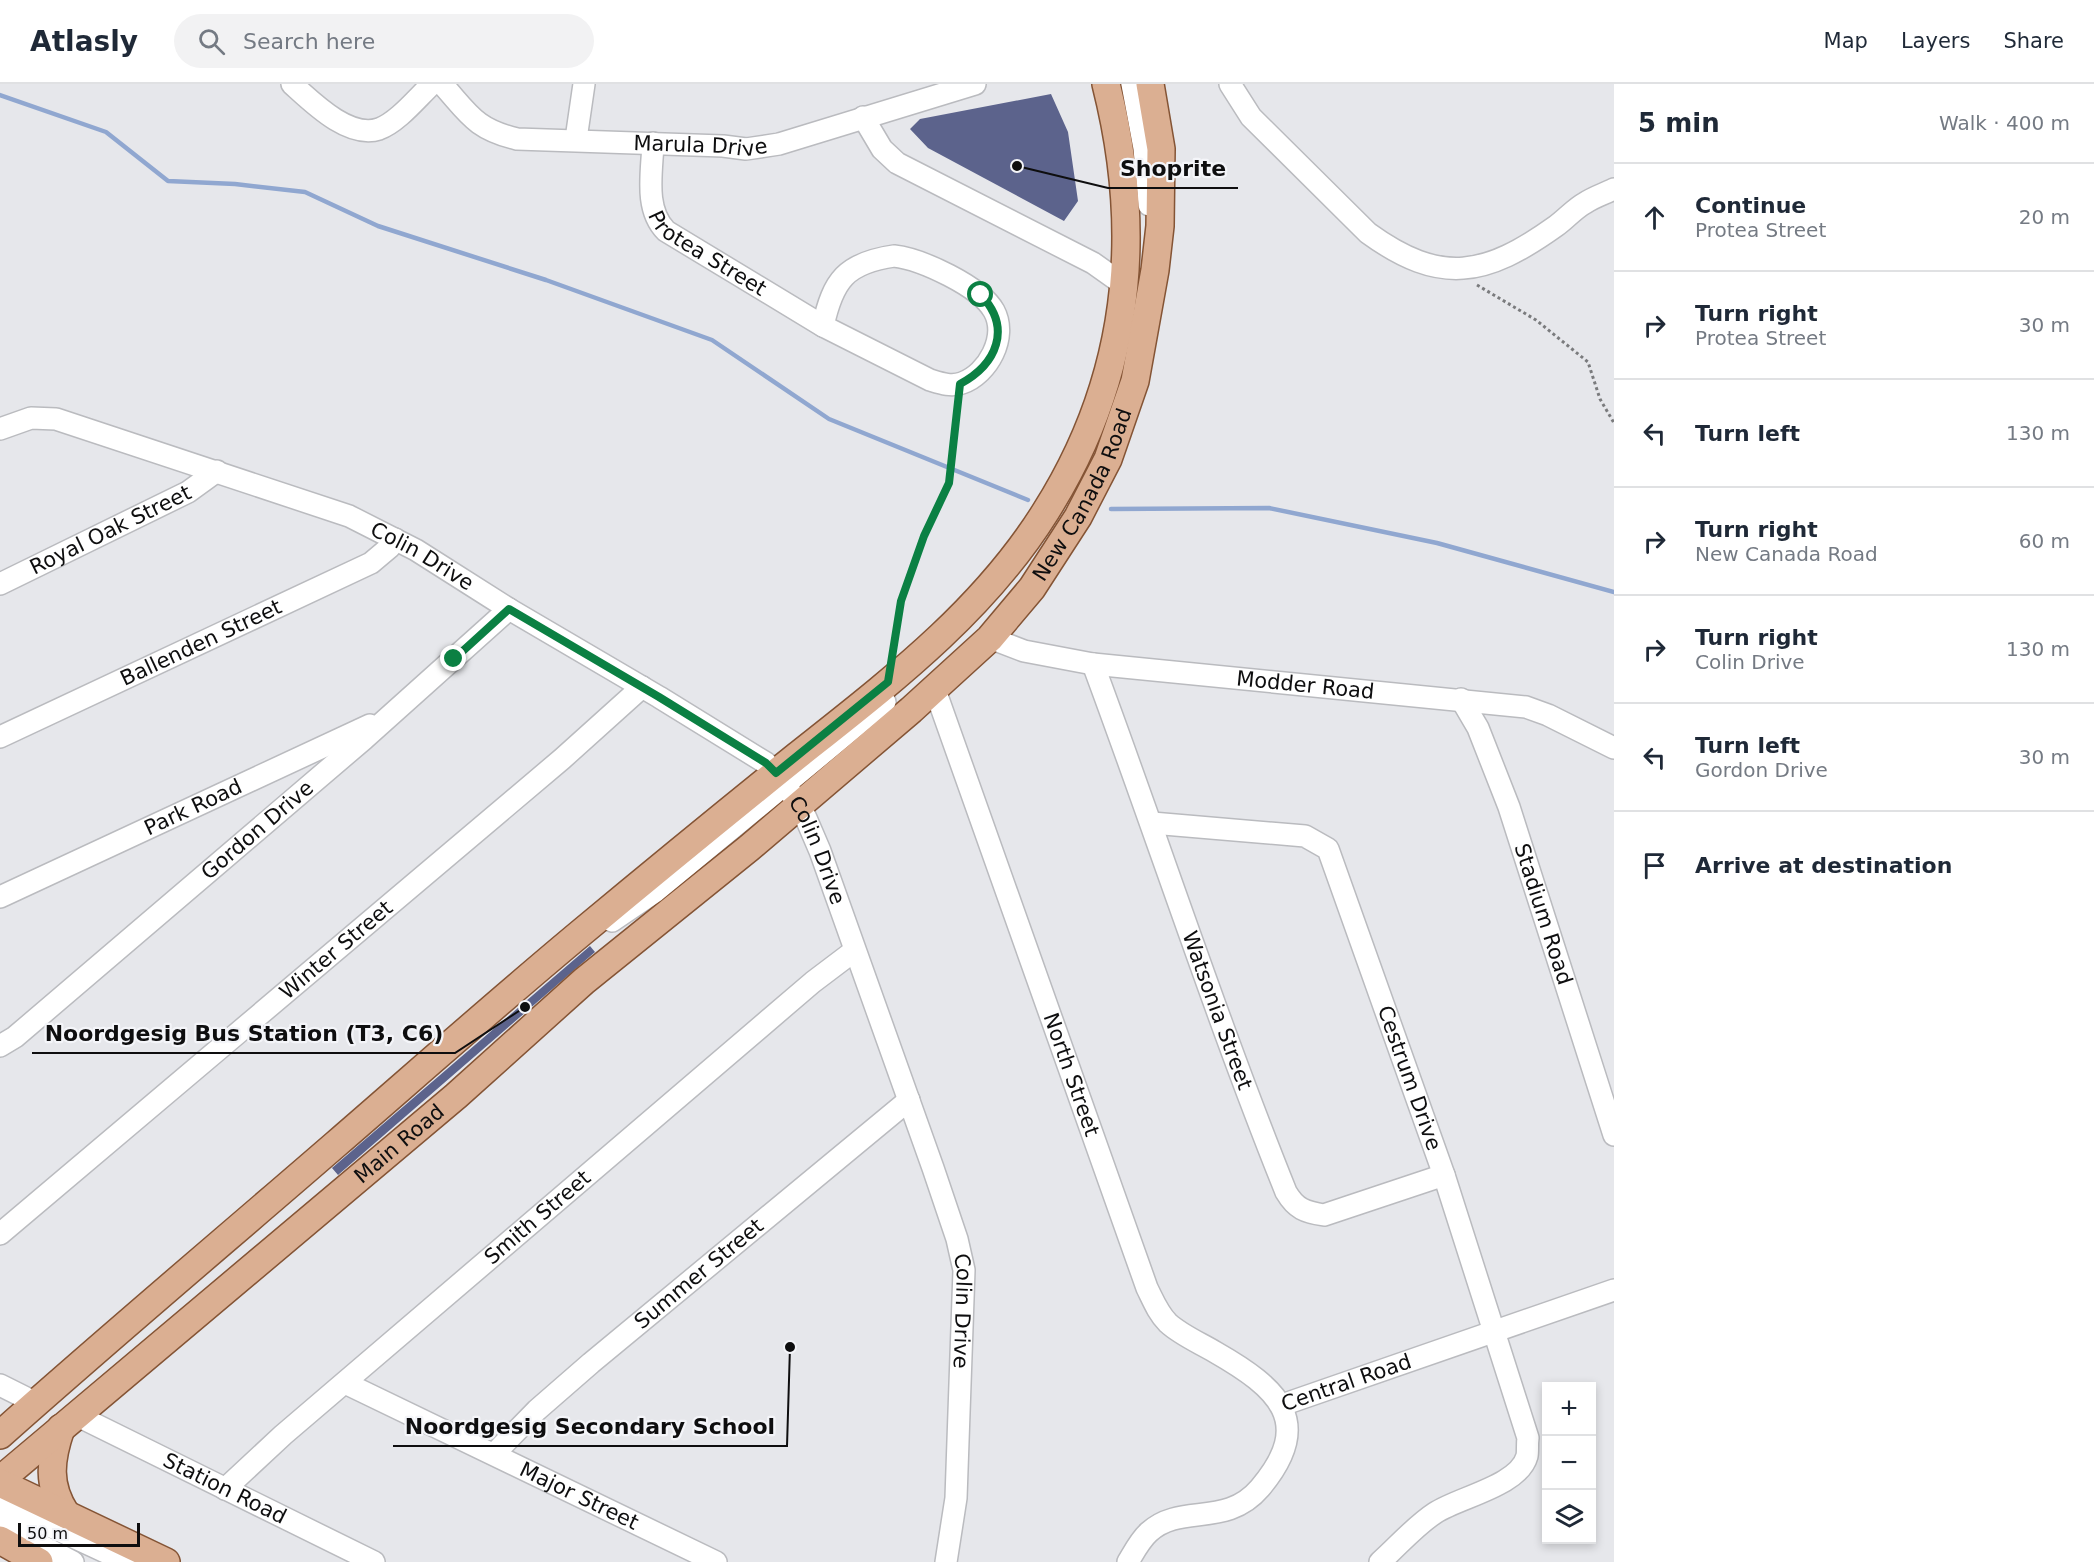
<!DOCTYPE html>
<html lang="en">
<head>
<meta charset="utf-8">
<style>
	body { margin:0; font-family:"DejaVu Sans",sans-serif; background:#f2f2f3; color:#1f2937 }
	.controls { position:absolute; right:18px; bottom:18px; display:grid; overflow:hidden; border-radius:0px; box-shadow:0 3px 9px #0003 }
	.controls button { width:54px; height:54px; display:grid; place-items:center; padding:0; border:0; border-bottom:2px solid #e0e1e3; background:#fff; color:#1f2937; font:30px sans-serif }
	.scale { position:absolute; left:18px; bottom:15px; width:122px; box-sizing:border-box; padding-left:6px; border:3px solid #0e0e0f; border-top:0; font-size:16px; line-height:21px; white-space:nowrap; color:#0e0e0f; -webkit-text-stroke:4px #f4f5f9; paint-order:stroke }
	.stop { position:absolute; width:18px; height:18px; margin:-14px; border:4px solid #0b8043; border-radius:50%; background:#fff }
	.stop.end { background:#0b8043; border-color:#fff; box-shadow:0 2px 6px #0008 }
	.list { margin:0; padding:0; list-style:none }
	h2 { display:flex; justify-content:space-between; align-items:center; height:78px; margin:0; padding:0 24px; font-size:26px }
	h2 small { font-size:20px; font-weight:400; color:#747a83 }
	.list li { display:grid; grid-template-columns:39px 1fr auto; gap:18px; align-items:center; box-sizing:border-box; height:108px; padding:0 24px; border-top:2px solid #e0e1e3 }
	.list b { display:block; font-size:22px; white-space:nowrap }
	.list p { margin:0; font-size:20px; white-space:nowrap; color:#747a83 }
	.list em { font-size:20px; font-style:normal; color:#747a83 }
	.icon { flex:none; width:33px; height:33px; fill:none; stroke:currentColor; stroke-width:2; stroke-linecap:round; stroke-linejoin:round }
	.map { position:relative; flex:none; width:1614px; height:1478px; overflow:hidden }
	header { display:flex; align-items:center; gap:36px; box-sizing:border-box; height:84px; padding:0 30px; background:#fff; border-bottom:2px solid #e0e1e3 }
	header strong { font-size:28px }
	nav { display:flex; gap:33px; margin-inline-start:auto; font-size:21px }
	.search { width:420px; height:54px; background:#f2f2f3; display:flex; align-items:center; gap:15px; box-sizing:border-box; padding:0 21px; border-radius:33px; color:#747a83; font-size:22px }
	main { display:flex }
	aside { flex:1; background:#fff }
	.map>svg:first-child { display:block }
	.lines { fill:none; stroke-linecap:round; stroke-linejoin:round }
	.stream { stroke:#90a7d0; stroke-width:4.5 }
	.building { fill:#5c638c }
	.minor-casing { stroke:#babbbf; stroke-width:24 }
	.major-casing { stroke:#845435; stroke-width:30 }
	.path { stroke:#7a7b7d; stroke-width:3; stroke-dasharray:3 3; stroke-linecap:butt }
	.minor { stroke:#fff; stroke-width:21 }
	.major { stroke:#dbaf92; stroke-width:27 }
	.route { stroke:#0b8043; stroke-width:8 }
	.labels { text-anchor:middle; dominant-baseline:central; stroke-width:4.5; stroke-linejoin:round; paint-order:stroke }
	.street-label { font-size:21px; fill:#0e0e0f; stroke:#f4f5f9 }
	.leader { fill:none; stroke:#0e0e0f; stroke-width:2 }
	.callout-dot { fill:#0e0e0f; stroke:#f4f5f9; stroke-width:2 }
	.callout-label { font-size:22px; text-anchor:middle; font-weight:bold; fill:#0e0e0f; stroke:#f4f5f9; stroke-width:4.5; stroke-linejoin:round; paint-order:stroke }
</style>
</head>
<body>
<header>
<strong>Atlasly</strong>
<div class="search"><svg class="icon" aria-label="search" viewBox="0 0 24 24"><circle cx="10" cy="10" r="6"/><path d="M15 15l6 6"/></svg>Search here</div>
<nav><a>Map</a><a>Layers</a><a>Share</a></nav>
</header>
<main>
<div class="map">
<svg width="1614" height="1478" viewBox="0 0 1614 1478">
	<rect width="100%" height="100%" fill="#e6e7eb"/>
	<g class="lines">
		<path class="stream" d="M0,11L106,48L168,97L235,100L305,108L378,142L546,196L712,256L829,335L1028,416
			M1111,425L1269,424L1437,459L1614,508"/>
	</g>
	<path class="building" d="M1051,10L1068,48L1078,117L1064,137L928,64L910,45L920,35Z
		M590,862L595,868L338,1091L332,1084Z"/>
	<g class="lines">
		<defs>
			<g id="minor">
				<path d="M292,0C313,19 349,55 379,45C398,38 417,14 432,0"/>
				<path id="s1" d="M442,0C469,30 475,45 517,55L723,62L746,65L779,60L975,0"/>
				<path d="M1132,0L1144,64L1149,121"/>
				<path d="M1230,0L1251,33L1368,149C1441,202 1486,192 1556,142C1566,135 1574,125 1585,119C1594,113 1604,110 1614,105"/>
				<path d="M863,33L882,65L897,79L1093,179L1124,201"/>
				<path d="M576,55L584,0"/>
				<path id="s2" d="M653,59C652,88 644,125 666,147L823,242"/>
				<path d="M894,172C921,175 980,202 994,227C1008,253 988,290 962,299C951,303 940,299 930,296L823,242C833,196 846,179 894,172Z"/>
				<path id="s3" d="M0,345L31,334L56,335L349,432L416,466L509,525L659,613L766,679L785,699L805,732L820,767L933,1084L957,1155L964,1186L956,1414L946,1478"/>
				<path id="s4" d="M0,500L188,408L217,387"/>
				<path id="s5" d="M990,554L1024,567L1093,580L1526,623L1548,631L1614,664"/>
				<path id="s6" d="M1093,580C1158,755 1216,934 1286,1108C1296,1125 1305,1128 1324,1131L1444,1091"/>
				<path id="s7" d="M935,606L1147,1204C1153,1216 1158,1229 1168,1239C1181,1251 1200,1259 1215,1268C1278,1304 1316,1338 1260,1404C1226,1444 1181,1419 1149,1448C1140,1456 1134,1468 1128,1478"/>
				<path id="s8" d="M1461,615L1478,644L1509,723L1614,1051"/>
				<path id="s9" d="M0,653L371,479L390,463L395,455"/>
				<path id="s10" d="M1152,739L1305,752L1328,765L1444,1091L1528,1354C1527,1360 1528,1367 1527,1372C1519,1402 1459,1413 1435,1429C1415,1442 1398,1462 1380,1478"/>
				<path id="s11" d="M0,813L370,641"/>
				<path d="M612,837L656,807L885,618"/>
				<path id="s12" d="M0,962L15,953L364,655L509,525"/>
				<path id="s13" d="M0,1150L562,675L642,603"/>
				<path id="s14" d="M345,1299L716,1478"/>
				<path d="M0,1301L36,1319"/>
				<path id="s15" d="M1282,1321L1614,1206"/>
				<path id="s16" d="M76,1331L374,1478"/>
				<path id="s17" d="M494,1370L537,1326L591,1279L909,1016"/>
				<path id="s18" d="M225,1405L283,1351L813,898L854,867"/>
				<path d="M0,1419L127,1478"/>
				<path d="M0,1440L73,1478"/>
			</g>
			<g id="major">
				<path d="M61,1344C50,1376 47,1401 66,1430"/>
				<path d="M0,1351C111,1252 224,1157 336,1060C418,989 499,917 582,848C653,789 725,730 797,672C889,599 983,528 1046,427C1130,294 1144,150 1106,0"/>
				<path id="s19" d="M0,1396L456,1012L584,897L749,764L911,626L990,554L1032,504L1078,433L1108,375L1135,297L1155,186L1160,142L1161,65L1150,0"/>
				<path d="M0,1399L166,1478"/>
				<path d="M0,1456L39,1478"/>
			</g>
		</defs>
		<use href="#minor" class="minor-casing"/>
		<use href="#major" class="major-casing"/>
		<path class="path" d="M1477,201L1536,236L1588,278L1600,315L1614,339
			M893,566L901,517L924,452L949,399L959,317"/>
		<use href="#minor" class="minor"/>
		<use href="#major" class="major"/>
	</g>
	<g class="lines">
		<path class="route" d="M454,575L509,525L659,613L766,679L776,689L888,598L901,517L924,452L949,399L960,300C997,280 1012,244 981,211"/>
	</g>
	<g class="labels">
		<g class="street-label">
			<text stroke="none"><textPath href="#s1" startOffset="279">Marula Drive</textPath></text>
			<text stroke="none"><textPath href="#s2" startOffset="138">Protea Street</textPath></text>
			<text stroke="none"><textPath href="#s19" startOffset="1472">New Canada Road</textPath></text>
			<text stroke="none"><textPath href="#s4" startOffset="123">Royal Oak Street</textPath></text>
			<text stroke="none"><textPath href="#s3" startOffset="450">Colin Drive</textPath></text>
			<text stroke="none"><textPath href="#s9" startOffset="222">Ballenden Street</textPath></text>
			<text stroke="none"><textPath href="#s5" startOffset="320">Modder Road</textPath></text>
			<text stroke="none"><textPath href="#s11" startOffset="213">Park Road</textPath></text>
			<text stroke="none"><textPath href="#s12" startOffset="336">Gordon Drive</textPath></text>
			<text stroke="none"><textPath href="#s3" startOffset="954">Colin Drive</textPath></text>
			<text stroke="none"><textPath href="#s8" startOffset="231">Stadium Road</textPath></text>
			<text stroke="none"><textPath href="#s13" startOffset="440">Winter Street</textPath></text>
			<text stroke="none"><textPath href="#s6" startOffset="368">Watsonia Street</textPath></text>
			<text stroke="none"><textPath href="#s7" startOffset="408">North Street</textPath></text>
			<text stroke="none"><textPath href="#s10" startOffset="423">Cestrum Drive</textPath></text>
			<text stroke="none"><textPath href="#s19" startOffset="522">Main Road</textPath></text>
			<text stroke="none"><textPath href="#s18" startOffset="414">Smith Street</textPath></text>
			<text stroke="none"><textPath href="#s17" startOffset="273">Summer Street</textPath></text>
			<text stroke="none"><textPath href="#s3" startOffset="1440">Colin Drive</textPath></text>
			<text stroke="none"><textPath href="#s15" startOffset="68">Central Road</textPath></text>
			<text stroke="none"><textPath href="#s16" startOffset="166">Station Road</textPath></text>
			<text stroke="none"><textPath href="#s14" startOffset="260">Major Street</textPath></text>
		</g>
	</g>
	<path class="leader" d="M1017 82L1108 104H1238M525 923L455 969H32M790 1263L787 1362H393"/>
	<g class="callout-dot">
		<circle cx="1017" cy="82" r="6"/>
		<circle cx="525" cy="923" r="6"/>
		<circle cx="790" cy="1263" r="6"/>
	</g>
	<g class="callout-label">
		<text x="1173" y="92">Shoprite</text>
		<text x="244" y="957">Noordgesig Bus Station (T3, C6)</text>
		<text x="590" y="1350">Noordgesig Secondary School</text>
	</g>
</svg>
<div class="controls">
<button>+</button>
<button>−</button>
<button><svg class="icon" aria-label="layers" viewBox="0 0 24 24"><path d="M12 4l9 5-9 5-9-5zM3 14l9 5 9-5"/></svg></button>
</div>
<div class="scale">50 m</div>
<div class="stop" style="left:981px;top:211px"></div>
<div class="stop end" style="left:454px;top:575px"></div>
</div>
<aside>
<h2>5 min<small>Walk · 400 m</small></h2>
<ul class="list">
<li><svg class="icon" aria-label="ahead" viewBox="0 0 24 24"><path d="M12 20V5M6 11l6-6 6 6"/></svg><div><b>Continue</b><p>Protea Street</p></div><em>20 m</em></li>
<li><svg class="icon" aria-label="right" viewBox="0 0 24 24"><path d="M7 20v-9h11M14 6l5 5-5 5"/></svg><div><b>Turn right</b><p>Protea Street</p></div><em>30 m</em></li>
<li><svg class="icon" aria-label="left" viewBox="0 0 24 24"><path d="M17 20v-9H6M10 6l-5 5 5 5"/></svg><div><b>Turn left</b></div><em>130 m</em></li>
<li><svg class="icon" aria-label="right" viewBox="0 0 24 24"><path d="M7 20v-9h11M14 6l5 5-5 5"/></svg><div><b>Turn right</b><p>New Canada Road</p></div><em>60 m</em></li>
<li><svg class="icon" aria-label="right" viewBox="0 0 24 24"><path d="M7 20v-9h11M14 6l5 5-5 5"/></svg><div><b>Turn right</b><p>Colin Drive</p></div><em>130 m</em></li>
<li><svg class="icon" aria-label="left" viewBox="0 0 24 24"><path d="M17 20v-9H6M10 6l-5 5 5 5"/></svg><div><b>Turn left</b><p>Gordon Drive</p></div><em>30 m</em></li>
<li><svg class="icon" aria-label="arrive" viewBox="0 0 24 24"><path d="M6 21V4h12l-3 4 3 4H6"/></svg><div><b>Arrive at destination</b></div></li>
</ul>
</aside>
</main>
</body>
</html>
